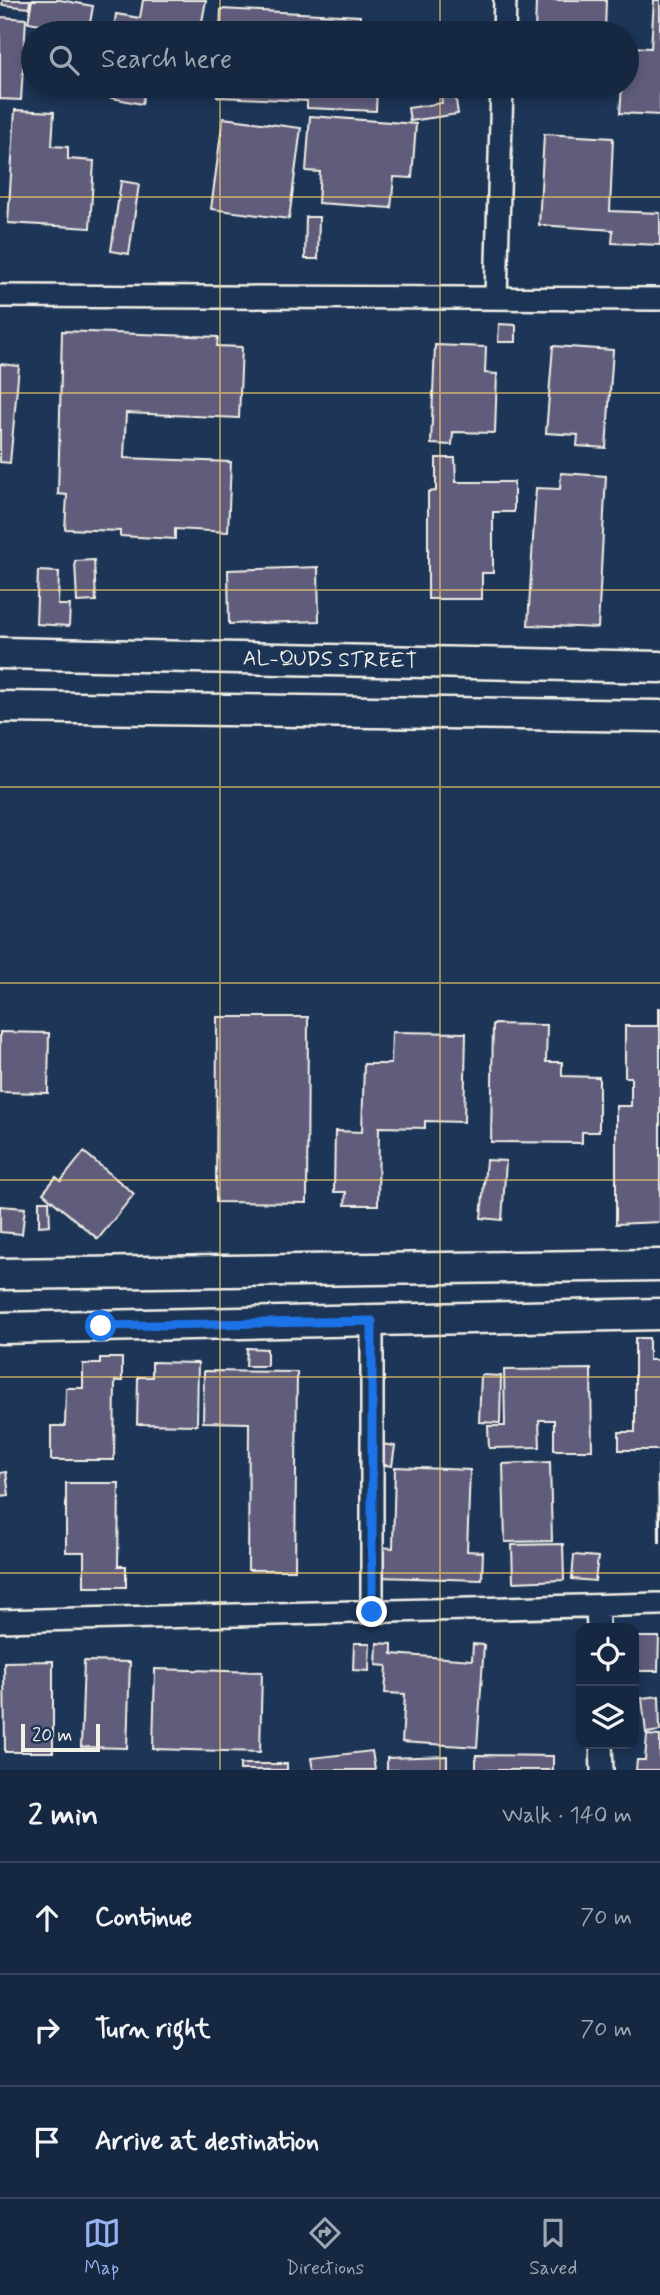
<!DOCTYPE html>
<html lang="en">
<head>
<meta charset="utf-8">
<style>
	body { margin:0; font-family:Mynerve,sans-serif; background:#23344c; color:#f1f3f6 }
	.controls { position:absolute; right:21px; bottom:21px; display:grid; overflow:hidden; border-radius:14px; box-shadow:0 4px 10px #0003 }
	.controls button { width:63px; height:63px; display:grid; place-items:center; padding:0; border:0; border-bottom:2px solid #35445a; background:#162841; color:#f1f3f6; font:35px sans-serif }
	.scale { position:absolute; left:21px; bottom:18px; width:79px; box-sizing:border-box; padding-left:7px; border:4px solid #f4f1e8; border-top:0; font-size:19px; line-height:24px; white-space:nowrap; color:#f4f1e8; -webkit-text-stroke:5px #1d3557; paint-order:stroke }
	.stop { position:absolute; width:21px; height:21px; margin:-16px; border:5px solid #1a73e8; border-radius:50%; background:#fff }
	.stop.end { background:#1a73e8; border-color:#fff; box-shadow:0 2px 7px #0008 }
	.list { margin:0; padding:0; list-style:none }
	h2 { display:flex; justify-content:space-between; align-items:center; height:91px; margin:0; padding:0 28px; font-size:30px }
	h2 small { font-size:23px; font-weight:400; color:#9ea6b1 }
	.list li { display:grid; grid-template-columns:46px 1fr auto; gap:21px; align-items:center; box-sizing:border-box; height:112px; padding:0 28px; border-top:2px solid #35445a }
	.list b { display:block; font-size:26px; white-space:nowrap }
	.list em { font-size:23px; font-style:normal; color:#9ea6b1 }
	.icon { flex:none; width:38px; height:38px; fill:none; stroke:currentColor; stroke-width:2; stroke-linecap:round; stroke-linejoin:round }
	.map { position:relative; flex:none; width:660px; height:1770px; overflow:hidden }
	.search { position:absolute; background:#162841; box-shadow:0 4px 10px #0003; left:21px; right:21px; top:21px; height:77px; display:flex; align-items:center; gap:18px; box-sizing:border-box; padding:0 24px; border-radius:38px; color:#9ea6b1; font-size:26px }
	.sheet { height:427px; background:#162841 }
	nav { display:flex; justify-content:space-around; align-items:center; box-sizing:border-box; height:98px; border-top:2px solid #35445a; background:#162841; font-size:19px; color:#9ea6b1 }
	nav a { display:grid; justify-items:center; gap:4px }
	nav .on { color:#95b2f1 }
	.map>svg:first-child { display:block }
	.building { fill:#605d7c; stroke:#f4f1e8; stroke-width:2 }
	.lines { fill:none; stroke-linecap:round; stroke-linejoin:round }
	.street-casing { stroke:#f4f1e8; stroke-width:26 }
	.secondary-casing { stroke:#f4f1e8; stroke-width:35 }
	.street { stroke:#1d3557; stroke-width:21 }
	.secondary { stroke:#1d3557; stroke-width:30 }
	.route { stroke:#1a73e8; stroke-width:9 }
	.grid { fill:none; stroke:#ffd166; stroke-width:2; stroke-opacity:0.55 }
	.labels { text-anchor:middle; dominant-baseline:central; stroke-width:6; stroke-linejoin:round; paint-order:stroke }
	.street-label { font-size:21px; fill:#f4f1e8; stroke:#1d3557 }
</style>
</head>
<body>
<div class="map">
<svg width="660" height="1770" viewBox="0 0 660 1770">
	<rect width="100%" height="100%" fill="#1d3557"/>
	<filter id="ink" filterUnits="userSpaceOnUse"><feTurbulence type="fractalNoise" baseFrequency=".0143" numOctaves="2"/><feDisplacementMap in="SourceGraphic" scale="14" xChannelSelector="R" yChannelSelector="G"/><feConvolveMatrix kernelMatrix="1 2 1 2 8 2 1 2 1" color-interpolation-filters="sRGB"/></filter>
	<g filter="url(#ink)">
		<path class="building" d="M3,0H30L29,8L2,5Z
			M32,0H60L93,6L90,23L114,27L116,14L140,18L143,0H206L200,33H40L41,24L28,22Z
			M536,0H606L605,33H535Z
			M654,0H660V115L620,113L622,86H627V47L651,48Z
			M221,9L360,16L359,33H220Z
			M0,17L26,19L21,100L0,99Z
			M93,86H146L142,104L92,94Z
			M217,86H377L376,111L307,108V101L217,97Z
			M440,86H454L458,114L410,121L408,108L442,103Z
			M533,86H582V93L533,91Z
			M15,110L54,112L52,146L68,147V159L94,161L90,228L8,223Z
			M310,116L416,124L412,178L394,177L391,208L318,203L320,172L306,171Z
			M223,118L301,128L289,219L211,209Z
			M544,134L613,138L610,211L660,213V245L612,243L613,230L539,225Z
			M121,181L139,184L129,254L111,251Z
			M306,217H319L318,259H305Z
			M499,324L516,325V342H498Z
			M62,331L218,337L217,346L242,347L239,418L126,413L124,458L231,462L228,532L175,529V539L120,536V531L65,529L67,495L58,494Z
			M435,345L486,347L485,373L497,374L495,433L453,432L452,445L431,444Z
			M553,346L613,350L606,448L577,446L578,435L546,433Z
			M0,364L19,366L10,463L0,462Z
			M436,458H455L456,482H514V512H493V573H482V599H428V492L436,491Z
			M561,473L606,476L598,628L528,625L536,488L560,489Z
			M94,560L96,601L77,602L75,561Z
			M318,567L319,621L229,624L228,570Z
			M38,571L59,572L58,605H70L69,626L36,624Z
			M658,1008H660V1222L616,1224V1106H631V1077H625V1026H658Z
			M217,1017H308L307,1203L216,1202Z
			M493,1024L547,1025L546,1062H562V1076L599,1077V1132H582V1143L491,1142Z
			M0,1032L49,1033L48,1093L0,1092Z
			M392,1032L466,1033L464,1122L425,1121V1128L379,1127L378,1205H345L346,1192H334L335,1131L362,1132L364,1064H391Z
			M84,1152L134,1194L98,1239L43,1193L56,1177L61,1181Z
			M486,1160L506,1161L502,1220L481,1218Z
			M39,1201H49L50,1225L39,1226Z
			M0,1206L25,1208L22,1234L0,1232Z
			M635,1338H649V1360H660V1450H619V1432H635Z
			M247,1348L267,1349V1366H246Z
			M100,1358H122V1381H115L114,1460H51V1426H65L66,1388H83V1364H100Z
			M152,1362L198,1363L197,1425L137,1424L138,1377H152Z
			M591,1369L592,1450H554V1420H539L540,1447L489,1448L488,1426H505L504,1370Z
			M204,1371L297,1372L295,1570H248L249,1423L203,1422Z
			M481,1375L501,1376L500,1423L479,1422Z
			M375,1443L395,1446L392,1466L372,1463Z
			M550,1462L552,1541L505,1542L503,1464Z
			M658,1465H660V1542H659Z
			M395,1467L470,1470L467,1551L483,1552L482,1580L377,1577L378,1547L393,1548Z
			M6,1472L9,1495L0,1496V1473Z
			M66,1483H119L118,1566H126V1587H84V1552H66Z
			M563,1544L564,1580L513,1582L512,1545Z
			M574,1555L598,1557L595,1581L572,1579Z
			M636,1637H659L658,1671H635Z
			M354,1643H370L369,1671L353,1670Z
			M377,1643L392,1644V1654L472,1660L473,1644L484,1645L477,1747L402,1742L405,1694L385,1693L387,1666L376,1665Z
			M53,1661V1752H5L4,1662Z
			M84,1661L130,1662L127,1748L81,1747Z
			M155,1669L262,1672L260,1752L153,1749Z
			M659,1696L660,1731L646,1733L642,1698Z
			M647,1735L660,1736V1770H636L637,1760H645Z
			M372,1751L375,1770H313L311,1758Z
			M476,1755L553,1756V1770H476Z
			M447,1756V1770H387V1758Z
			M240,1764H287V1770H240Z"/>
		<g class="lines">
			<defs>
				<path id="street" d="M504,33L505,0
					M0,296L660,299
					M496,298L502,86
					M372,1321V1612
					M597,1606L598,1628
					M0,1621L660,1604
					M601,1744L602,1770"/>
				<path id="secondary" d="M0,653L660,667
					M0,707L660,716
					M0,1274L660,1265
					M0,1328L660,1314"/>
			</defs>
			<use href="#street" class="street-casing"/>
			<use href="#secondary" class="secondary-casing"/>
			<use href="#street" class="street"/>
			<use href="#secondary" class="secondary"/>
		</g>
	</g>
	<g class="lines" filter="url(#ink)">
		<path class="route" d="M101,1326L372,1321V1612"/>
	</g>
	<path class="grid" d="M220,0V33M440,0V33M220,86V1770M440,86V1770M0,197H660M0,393H660M0,590H660M0,787H660M0,983H660M0,1180H660M0,1377H660M0,1573H660"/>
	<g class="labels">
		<g class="street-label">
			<text transform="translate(330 660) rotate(1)">AL-QUDS STREET</text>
		</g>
	</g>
</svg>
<div class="controls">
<button><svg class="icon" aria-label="locate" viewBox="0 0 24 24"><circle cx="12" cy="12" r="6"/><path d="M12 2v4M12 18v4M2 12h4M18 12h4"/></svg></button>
<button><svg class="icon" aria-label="layers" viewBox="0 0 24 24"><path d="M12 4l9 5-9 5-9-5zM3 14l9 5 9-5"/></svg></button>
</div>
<div class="scale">20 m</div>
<div class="stop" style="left:101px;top:1326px"></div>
<div class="stop end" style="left:372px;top:1612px"></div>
<div class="search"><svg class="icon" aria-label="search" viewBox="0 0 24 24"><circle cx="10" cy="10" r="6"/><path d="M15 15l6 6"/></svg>Search here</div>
</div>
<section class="sheet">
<h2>2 min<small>Walk · 140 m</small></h2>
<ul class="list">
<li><svg class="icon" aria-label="ahead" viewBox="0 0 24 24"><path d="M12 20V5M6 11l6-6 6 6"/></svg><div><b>Continue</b></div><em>70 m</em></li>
<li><svg class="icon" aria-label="right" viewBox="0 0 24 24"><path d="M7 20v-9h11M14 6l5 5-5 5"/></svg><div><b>Turn right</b></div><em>70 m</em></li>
<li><svg class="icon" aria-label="arrive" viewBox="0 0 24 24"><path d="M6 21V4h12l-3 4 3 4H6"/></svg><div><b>Arrive at destination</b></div></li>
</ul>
</section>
<nav>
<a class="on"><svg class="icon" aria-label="map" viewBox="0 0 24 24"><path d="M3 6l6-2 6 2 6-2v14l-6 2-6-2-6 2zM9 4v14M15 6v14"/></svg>Map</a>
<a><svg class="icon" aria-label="directions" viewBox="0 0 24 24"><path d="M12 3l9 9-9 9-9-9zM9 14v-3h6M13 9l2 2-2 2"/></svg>Directions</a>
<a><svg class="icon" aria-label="saved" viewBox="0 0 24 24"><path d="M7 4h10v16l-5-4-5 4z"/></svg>Saved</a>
</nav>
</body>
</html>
